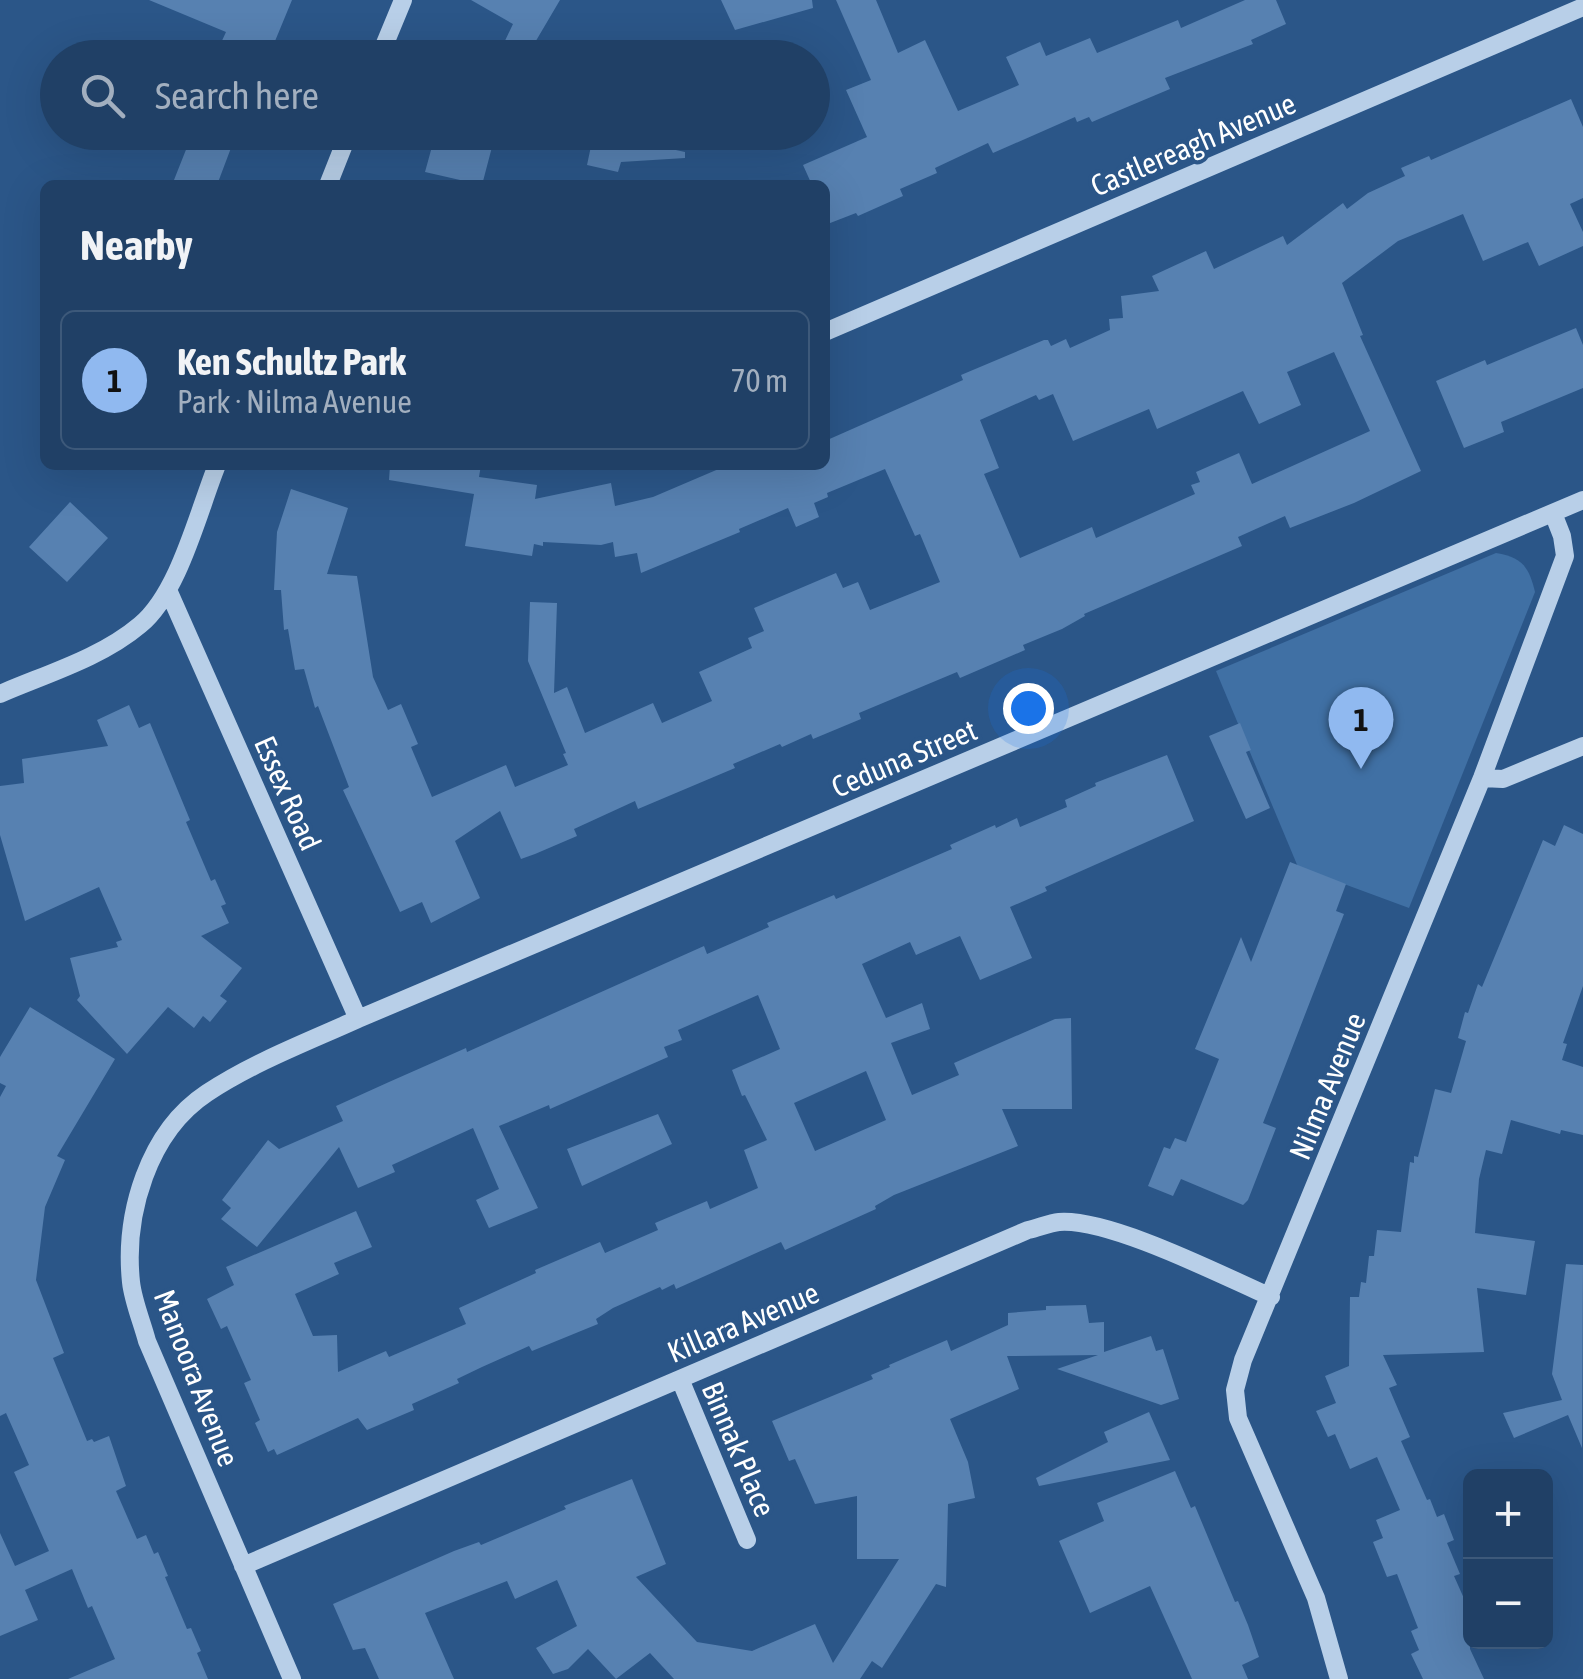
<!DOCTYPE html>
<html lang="en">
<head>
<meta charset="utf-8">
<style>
	body { margin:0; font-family:"Asap Condensed",sans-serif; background:#2d4b6f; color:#f1f3f6 }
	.controls { position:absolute; right:30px; bottom:30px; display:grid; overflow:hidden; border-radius:15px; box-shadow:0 10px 40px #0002 }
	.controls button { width:90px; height:90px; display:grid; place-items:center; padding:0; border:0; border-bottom:2px solid #3d597a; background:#204066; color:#f1f3f6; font:50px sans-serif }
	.you { position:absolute; left:1028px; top:708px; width:35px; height:35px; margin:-25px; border:8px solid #fff; border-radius:50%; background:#1a73e8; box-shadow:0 0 0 15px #1a73e833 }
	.badge { display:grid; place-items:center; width:65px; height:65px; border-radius:50%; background:#90b9f0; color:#111; font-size:32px; font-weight:700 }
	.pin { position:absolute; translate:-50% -82px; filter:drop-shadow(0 2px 5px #0008) }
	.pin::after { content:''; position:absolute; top:52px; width:35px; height:30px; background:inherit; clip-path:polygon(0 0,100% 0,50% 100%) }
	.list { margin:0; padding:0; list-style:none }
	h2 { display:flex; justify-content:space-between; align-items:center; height:130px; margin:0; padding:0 40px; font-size:42px }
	h2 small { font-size:32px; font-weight:400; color:#a2afbf }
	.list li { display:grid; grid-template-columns:65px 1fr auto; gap:30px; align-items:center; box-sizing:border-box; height:140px; margin:0 20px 20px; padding:0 20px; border:2px solid #3d597a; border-radius:15px }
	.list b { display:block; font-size:38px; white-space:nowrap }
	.list p { margin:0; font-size:32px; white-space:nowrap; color:#a2afbf }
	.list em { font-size:32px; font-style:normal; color:#a2afbf }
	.icon { flex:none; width:55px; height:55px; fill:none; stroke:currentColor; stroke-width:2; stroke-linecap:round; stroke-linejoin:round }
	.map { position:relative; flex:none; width:1583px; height:1679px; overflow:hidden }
	.search { position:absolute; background:#204066; box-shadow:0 10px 40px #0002; left:40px; top:40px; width:790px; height:110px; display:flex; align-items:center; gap:25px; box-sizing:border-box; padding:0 35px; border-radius:55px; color:#a2afbf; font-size:38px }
	.panel { position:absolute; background:#204066; box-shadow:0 10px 40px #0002; left:40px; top:180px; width:790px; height:290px; border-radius:15px }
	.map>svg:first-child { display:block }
	.green { fill:#4070a4 }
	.building { fill:#5781b1; fill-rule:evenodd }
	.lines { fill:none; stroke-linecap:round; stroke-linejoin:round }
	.minor { stroke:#b8cfe8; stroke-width:18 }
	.labels { text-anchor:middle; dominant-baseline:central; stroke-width:8; stroke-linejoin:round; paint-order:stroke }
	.street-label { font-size:30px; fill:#fff; stroke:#2b5688 }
</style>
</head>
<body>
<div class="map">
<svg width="1583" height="1679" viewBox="0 0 1583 1679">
	<rect width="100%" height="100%" fill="#2b5688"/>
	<path class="green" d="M1496,553C1522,557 1529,567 1535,592L1409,908L1298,867L1216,671Z"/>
	<path class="building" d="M149,0H292L268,58H214L226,32Z
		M471,0H560L527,56L502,47L513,24Z
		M721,0H812L813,8L735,30Z
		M836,0H876L898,53L925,40L958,111L1019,85L1006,57L1040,42L1046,56L1090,38L1097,53L1178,20L1181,28L1245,0H1276L1286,24L1251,40L1253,44L1165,78L1170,89L1120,110L1092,122L1089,117L1077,122L1075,117L993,153L988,143L935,168L937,173L900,189L903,196L858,216L856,213L825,225V185H812L803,165L867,137L846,90L871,80Z
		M1571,99L1583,127V198L1570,204L1583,232V246L1539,266L1528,242L1483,261L1463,214L1398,241L1342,283L1363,335L1360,336L1421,471L1354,503L1290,528L1285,516L1238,537L1242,546L1084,614L1085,616L1062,629L1023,645L1025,650L960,678L957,672L859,713L861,719L813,739L811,734L782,747L780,744L733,764L735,768L638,809L635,801L574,829L577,836L535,854L521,859L500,811L455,841L480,898L431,923L422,902L400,912L343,790L349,787L318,706L315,708L304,669L295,670L288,629L284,630L281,590H274L277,532L291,489L348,508L327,574L357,576L373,677L388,710L401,704L418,744L411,747L432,797L506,765L515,787L568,765L563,754L566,753L528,661L530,602L557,603L554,693L567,687L585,733L653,703L662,723L712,701L699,672L752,648L748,638L764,631L754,608L836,573L843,588L858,582L870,610L940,582L920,534L915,536L885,469L827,493L828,497L814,503L819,517L796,527L788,508L739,529L740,532L641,573L637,553L615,557L613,542L601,545L543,542V546L534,544L532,556L465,546L474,494L389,480L390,465H481L479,477L537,485L535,499L611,483L615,506L653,497L728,465H825V441L963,380L961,375L1044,340H1048L1051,346L1066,339L1070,348L1110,330L1109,319L1123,318L1121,296L1159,291L1152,276L1206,251L1214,269L1283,236L1287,245L1343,203L1347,209L1368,193L1405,176L1401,168L1429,156L1431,160ZM1334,352L1370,431L1252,484L1239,453L1196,472L1200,482L1191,485L1195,494L1096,538L1092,527L1020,558L984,474L999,468L980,420L1036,395L1039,400L1053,394L1073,441L1149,409L1157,429L1243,391L1259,424L1301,405L1287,372Z
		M193,132H237L217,185H172Z
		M436,132H481L477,143L492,147L482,185L425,172Z
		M594,132L685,152V158L621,162L618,172L587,165Z
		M1576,328L1583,345V388L1501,422L1504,432L1464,448L1436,381L1485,360L1487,365Z
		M70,502L108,538L67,582L29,547Z
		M129,705L139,728L150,723L190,820L186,822L211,881L215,879L226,904L221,906L229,923L201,936L242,968L220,996L227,1001L210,1022L203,1016L194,1028L168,1007L127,1054L77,1000L80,996L70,958L118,947L116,942L122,940L99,887L25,921L0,835V786L24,783L22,759L108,746L97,720Z
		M1240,723L1251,750L1246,752L1270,808L1246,819L1209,736Z
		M1167,755L1194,821L1045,887L1047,891L1010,907L1032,958L980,980L960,936L916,955L910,942L862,964L886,1018L922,1003L930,1029L891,1043L912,1095L959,1075L954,1063L1055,1019L1071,1018L1072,1109H1002L1018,1146L894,1195L875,1206L876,1209L785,1250L781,1242L676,1289L674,1284L662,1290L660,1287L613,1308L596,1319L598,1324L532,1351L529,1346L482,1367L457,1379L459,1383L412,1404L414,1410L367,1430L358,1418L277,1455L274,1449L268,1452L255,1423L260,1420L244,1383L251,1380L227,1326L221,1329L207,1299L234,1285L226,1267L356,1211L372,1247L334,1263L339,1274L295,1294L313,1336L337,1335L338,1372L386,1351L389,1357L466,1324L459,1308L536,1273L535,1270L600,1242L605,1253L658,1230L655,1223L707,1201L710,1209L758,1188L744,1150L767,1140L745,1095L742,1096L732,1070L780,1049L758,995L678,1030L682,1040L664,1047L668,1057L550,1109L549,1105L499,1126L538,1208L489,1228L476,1200L499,1189L473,1128L392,1165L395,1172L358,1188L339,1147L257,1247L221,1219L231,1208L222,1200L268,1140L279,1149L343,1121L336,1106L389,1082L466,1048L467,1052L704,946L707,954L769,927L767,923L834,895L836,899L952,849L950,845L995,825L996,828L1017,818L1020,827L1067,807L1065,800L1096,786L1095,783ZM866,1071L886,1120L815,1151L794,1103Z
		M1564,825L1583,834V986L1563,1043L1567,1044L1562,1060L1583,1067V1135L1561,1130L1560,1134L1511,1120L1502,1154L1486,1150L1479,1179L1475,1233L1535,1241L1526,1295L1477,1288L1484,1352L1383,1355L1397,1385L1389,1388L1410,1437L1401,1441L1427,1500L1430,1499L1437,1517L1444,1514L1454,1540L1447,1543L1460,1574L1454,1576L1470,1612V1649L1484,1679H1423L1411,1654L1419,1650L1411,1631L1418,1628L1397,1574L1387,1577L1373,1542L1383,1538L1376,1520L1400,1510L1377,1457L1350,1469L1335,1434L1328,1437L1316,1411L1336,1403L1325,1376L1349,1366L1350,1297H1359L1361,1282L1366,1283L1369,1256H1374L1377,1230L1401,1232L1410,1162L1414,1163V1156L1418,1157L1435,1089L1451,1093L1466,1041L1458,1038L1465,1012L1468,1013L1478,984L1482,987L1543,840L1555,846Z
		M1290,862L1346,884L1336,911L1344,914L1263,1123L1276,1128L1248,1200L1243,1205L1181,1179L1173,1196L1148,1186L1164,1147L1170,1149L1175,1138L1186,1142L1219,1059L1195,1049L1241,937L1251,962Z
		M30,1007L115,1059L57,1156L65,1160L45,1207L36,1280L64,1353L53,1358L87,1441L92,1439L94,1442L109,1436L126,1486L116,1491L137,1539L146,1535L154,1554L158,1552L168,1576L165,1577L187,1629L191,1628L201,1651L197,1653L208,1679H68L115,1659L92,1606L88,1608L72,1569L25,1590L38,1620L0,1636V1533L15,1566L49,1551L14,1472L29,1465L6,1413L0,1416V1097L6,1086L0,1083V1057Z
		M658,1114L672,1144L582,1186L567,1149Z
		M1566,1264L1583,1265L1582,1448L1568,1415L1514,1438L1503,1413L1562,1400L1552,1374Z
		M1086,1305L1089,1323L1104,1322V1352L1151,1336L1156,1351L1163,1349L1179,1399L1161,1405L1057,1369L1098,1355L1007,1356L1019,1389L950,1419L968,1462L975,1498L948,1504L946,1587L936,1584L882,1668L872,1661L860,1679H674L650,1653L616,1679L588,1649L568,1669L553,1674L536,1648L577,1626L557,1580L515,1599L507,1581L425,1613L454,1679H379L365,1648L353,1650L333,1604L454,1551L479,1542L481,1545L566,1509L564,1506L632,1479L666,1564L636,1577L697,1642L752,1651L815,1624L833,1663L899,1559H857V1496L815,1504L795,1459L789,1461L772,1421L873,1379L871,1375L890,1367L889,1365L947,1340L951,1351L1008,1325V1313L1046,1310V1306Z
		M1149,1412L1170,1460L1039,1486L1036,1478L1108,1442L1104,1432Z
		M1175,1471L1191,1508L1195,1506L1235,1602L1238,1601L1248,1625L1259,1657L1242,1665L1248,1679H1192L1150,1586L1090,1613L1059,1541L1104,1521L1097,1503Z"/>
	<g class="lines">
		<path class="minor" d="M379,58L403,0
			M328,185L349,132
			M825,332L1583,7
			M168,590L358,1019
			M0,694C46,674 101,658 140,625C179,593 198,512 217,465
			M1482,778L1503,779L1583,746
			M680,1379L747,1540
			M243,1566L1028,1230C1038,1228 1049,1223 1059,1222C1109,1218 1221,1275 1271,1297
			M292,1679L147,1341C142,1322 133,1301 131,1282C124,1214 148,1132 207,1093C254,1062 307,1042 358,1019L1583,500
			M1339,1679L1316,1598L1238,1418L1235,1390L1243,1360L1482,778L1565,556L1562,536L1553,513"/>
	</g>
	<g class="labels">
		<g class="street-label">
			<text transform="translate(1193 144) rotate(-23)">Castlereagh Avenue</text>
			<text transform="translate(904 758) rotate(-23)">Ceduna Street</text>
			<text transform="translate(288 793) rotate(66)">Essex Road</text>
			<text transform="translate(1327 1086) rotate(-68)">Nilma Avenue</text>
			<text transform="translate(743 1322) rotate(-23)">Killara Avenue</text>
			<text transform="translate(197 1378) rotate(69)">Manoora Avenue</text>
			<text transform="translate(739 1449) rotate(67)">Binnak Place</text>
		</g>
	</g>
</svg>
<div class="controls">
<button>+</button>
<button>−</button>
</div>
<div class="you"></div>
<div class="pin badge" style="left:1361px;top:769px">1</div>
<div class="search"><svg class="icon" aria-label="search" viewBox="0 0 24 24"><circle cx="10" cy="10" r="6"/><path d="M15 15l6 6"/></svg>Search here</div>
<section class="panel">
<h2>Nearby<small></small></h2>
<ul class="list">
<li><span class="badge">1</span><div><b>Ken Schultz Park</b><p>Park · Nilma Avenue</p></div><em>70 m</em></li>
</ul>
</section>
</div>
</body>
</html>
